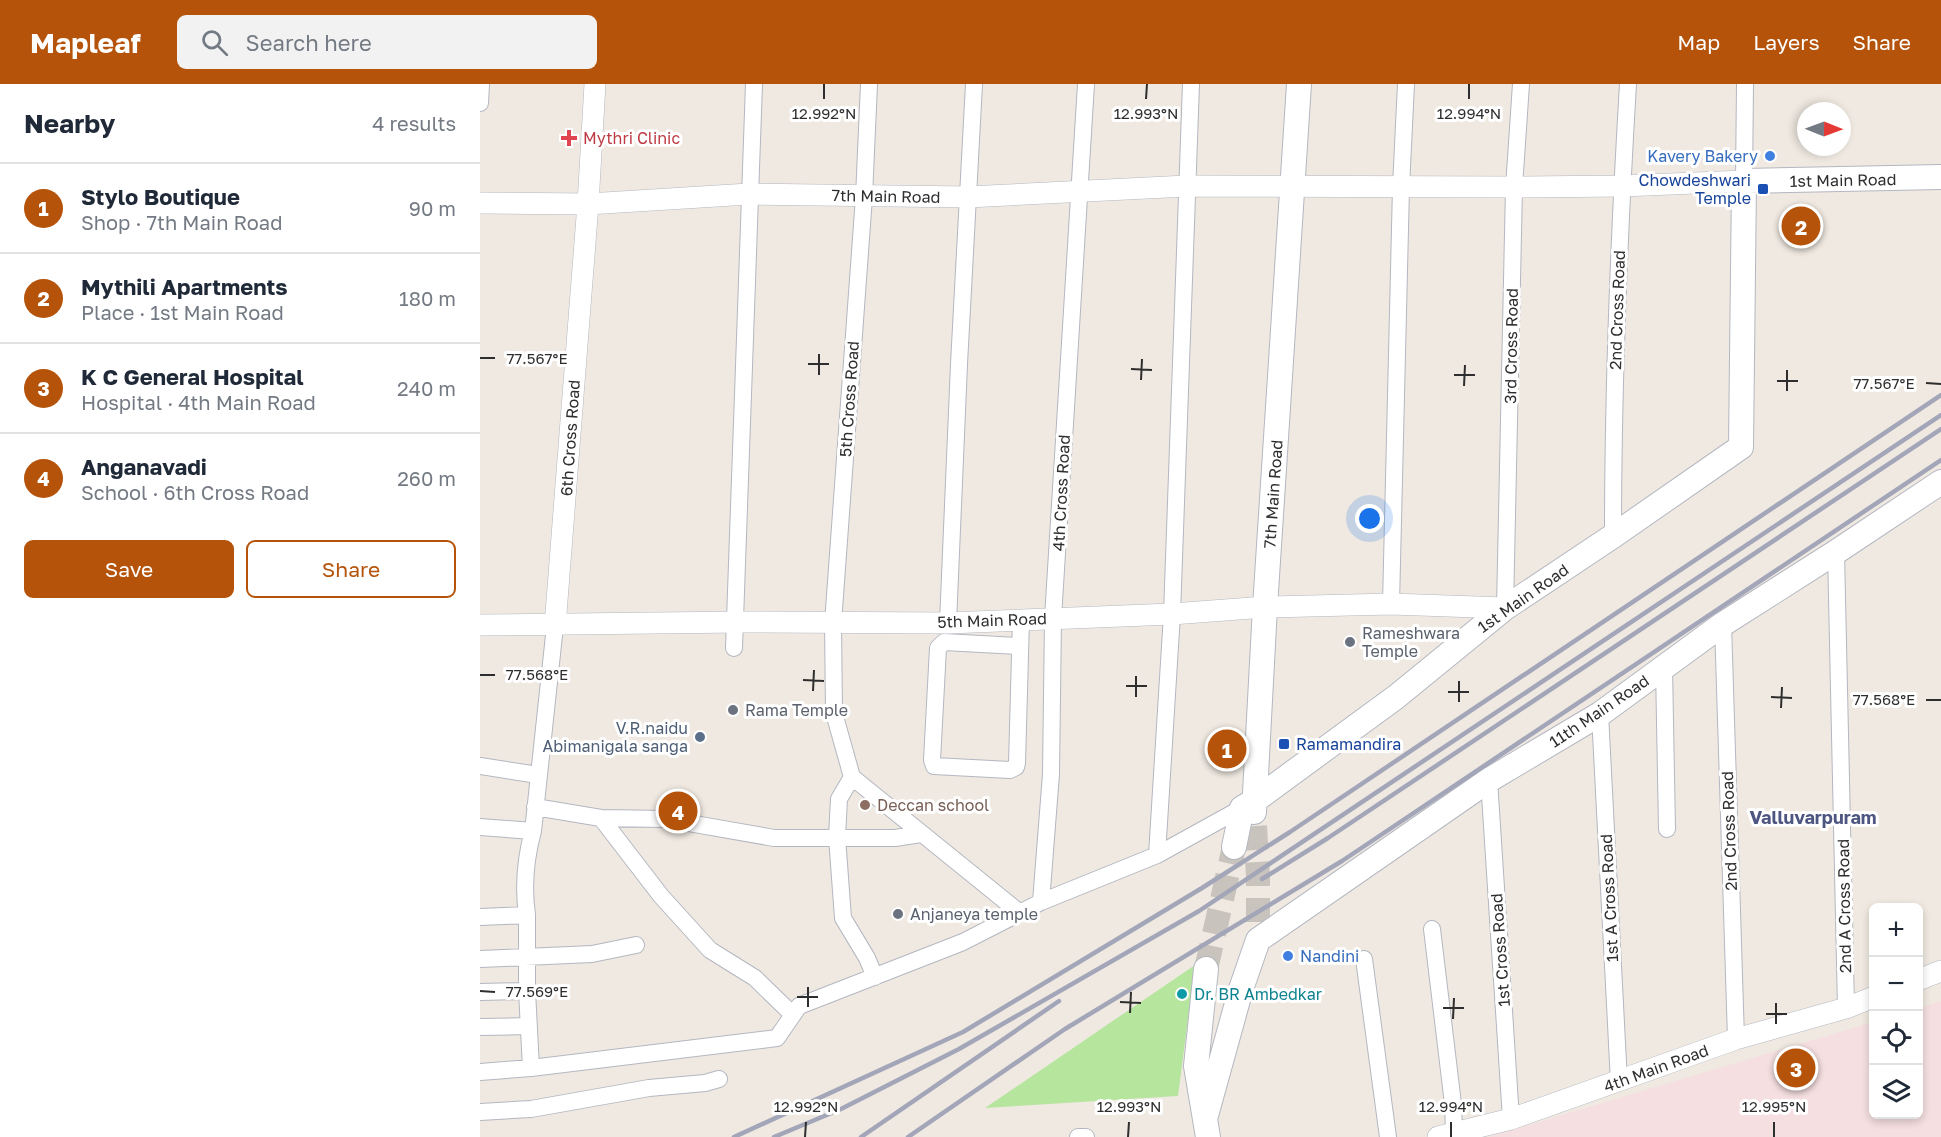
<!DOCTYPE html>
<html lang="en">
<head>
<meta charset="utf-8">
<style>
	body { margin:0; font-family:"Golos Text",sans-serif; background:#f2f2f3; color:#1f2937 }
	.controls { position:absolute; right:18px; bottom:18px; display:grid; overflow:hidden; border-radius:9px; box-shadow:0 3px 9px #0003 }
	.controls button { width:54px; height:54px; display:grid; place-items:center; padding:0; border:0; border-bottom:2px solid #e0e1e3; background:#fff; color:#1f2937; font:30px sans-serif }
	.compass { position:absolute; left:1317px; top:18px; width:54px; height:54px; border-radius:50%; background:#fff; box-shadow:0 3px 9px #0003; rotate:91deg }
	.you { position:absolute; left:890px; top:435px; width:21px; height:21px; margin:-15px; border:4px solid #fff; border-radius:50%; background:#1a73e8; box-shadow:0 0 0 9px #1a73e833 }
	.badge { display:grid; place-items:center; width:39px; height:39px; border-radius:50%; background:#b45309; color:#fff; font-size:20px; font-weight:700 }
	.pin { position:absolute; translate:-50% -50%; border:3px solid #fff; box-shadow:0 2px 6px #0006 }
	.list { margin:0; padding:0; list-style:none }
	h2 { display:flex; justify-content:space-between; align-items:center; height:78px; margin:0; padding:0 24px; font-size:26px }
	h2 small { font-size:20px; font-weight:400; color:#747a83 }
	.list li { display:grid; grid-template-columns:39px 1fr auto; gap:18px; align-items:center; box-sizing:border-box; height:90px; padding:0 24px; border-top:2px solid #e0e1e3 }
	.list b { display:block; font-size:22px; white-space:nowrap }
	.list p { margin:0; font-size:20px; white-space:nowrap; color:#747a83 }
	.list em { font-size:20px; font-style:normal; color:#747a83 }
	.actions { display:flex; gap:12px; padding:18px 24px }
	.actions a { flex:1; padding:14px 0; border:2px solid #b45309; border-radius:9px; text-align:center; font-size:21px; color:#b45309 }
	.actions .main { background:#b45309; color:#fff }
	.icon { flex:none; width:33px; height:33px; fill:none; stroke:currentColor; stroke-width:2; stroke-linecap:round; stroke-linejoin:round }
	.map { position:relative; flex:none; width:1461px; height:1053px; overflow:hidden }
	header { display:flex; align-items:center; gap:36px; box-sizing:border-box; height:84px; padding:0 30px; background:#b45309; color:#fff }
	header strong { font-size:28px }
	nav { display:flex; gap:33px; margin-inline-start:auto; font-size:21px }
	.search { width:420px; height:54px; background:#f2f2f3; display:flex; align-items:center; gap:15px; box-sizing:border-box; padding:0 21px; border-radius:9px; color:#747a83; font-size:22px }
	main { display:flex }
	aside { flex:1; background:#fff }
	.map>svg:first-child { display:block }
	.medical { fill:#f5dfe0 }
	.green { fill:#b6e59e }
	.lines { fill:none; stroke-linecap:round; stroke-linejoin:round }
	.secondary-tunnel { stroke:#c8c4bd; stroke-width:24; stroke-dasharray:24 12; stroke-linecap:butt }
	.minor-casing { stroke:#b4b7c1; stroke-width:18 }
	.tertiary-casing { stroke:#b4b7c1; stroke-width:22 }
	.secondary-casing { stroke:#b4b7c1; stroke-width:26 }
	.minor { stroke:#fff; stroke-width:16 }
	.tertiary { stroke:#fff; stroke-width:21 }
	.secondary { stroke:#fff; stroke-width:24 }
	.rail { stroke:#a3a6b8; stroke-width:4.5 }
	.ticks { fill:none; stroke:#2e2e2e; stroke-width:2 }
	.health-dot { fill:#e0444e; stroke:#fff; stroke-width:2 }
	.shop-dot { fill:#3f7fe0; stroke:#fff; stroke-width:2 }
	.transit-dot { fill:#1a4fb4; stroke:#fff; stroke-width:2 }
	.worship-dot { fill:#6b7280; stroke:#fff; stroke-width:2 }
	.service-dot { fill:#5c6f8a; stroke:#fff; stroke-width:2 }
	.education-dot { fill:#8d6e63; stroke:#fff; stroke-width:2 }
	.culture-dot { fill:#0f9aa8; stroke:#fff; stroke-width:2 }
	.labels { text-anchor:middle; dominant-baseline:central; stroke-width:6; stroke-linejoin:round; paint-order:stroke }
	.health-label { font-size:16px; fill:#be3a42; stroke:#fff; text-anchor:start }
	.shop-label { font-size:16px; fill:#366cbe; stroke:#fff; text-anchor:end }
	.transit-label { font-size:16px; fill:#164399; stroke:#fff; text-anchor:end }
	.street-label { font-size:16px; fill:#2e2e2e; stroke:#fff }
	.worship-label { font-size:16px; fill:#5b616d; stroke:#fff; text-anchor:start }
	.service-label { font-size:16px; fill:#4e5e75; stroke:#fff; text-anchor:end }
	.education-label { font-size:16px; fill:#785e54; stroke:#fff; text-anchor:start }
	.culture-label { font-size:16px; fill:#0d838f; stroke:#fff; text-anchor:start }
	.neighbourhood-label { font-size:18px; font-weight:bold; fill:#4d5680; stroke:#fff }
	.ticks-label { font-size:15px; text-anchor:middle; fill:#2e2e2e; stroke:#fff; stroke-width:6; stroke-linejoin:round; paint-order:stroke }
</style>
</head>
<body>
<header>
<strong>Mapleaf</strong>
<div class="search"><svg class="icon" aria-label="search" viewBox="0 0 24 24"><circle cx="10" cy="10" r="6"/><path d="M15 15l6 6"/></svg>Search here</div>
<nav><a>Map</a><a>Layers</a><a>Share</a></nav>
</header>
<main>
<aside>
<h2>Nearby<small>4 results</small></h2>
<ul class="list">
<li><span class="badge">1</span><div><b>Stylo Boutique</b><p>Shop · 7th Main Road</p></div><em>90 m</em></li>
<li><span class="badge">2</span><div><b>Mythili Apartments</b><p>Place · 1st Main Road</p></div><em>180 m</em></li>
<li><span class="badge">3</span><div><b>K C General Hospital</b><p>Hospital · 4th Main Road</p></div><em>240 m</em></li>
<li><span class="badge">4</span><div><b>Anganavadi</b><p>School · 6th Cross Road</p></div><em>260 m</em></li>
</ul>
<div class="actions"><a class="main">Save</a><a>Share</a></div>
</aside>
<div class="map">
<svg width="1461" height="1053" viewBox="0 0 1461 1053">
	<rect width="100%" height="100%" fill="#efe9e1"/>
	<path class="medical" d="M1461,917V1053H1009L1393,938L1394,1030H1438L1439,924Z"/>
	<path class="green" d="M715,881L698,1012L505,1024Z"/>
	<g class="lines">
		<path class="secondary-tunnel" d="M775,742L778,792V856
			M726,885L754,763"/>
		<defs>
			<path id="minor" d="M389,0L384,113L353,539L354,629L372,693L540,829
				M0,19L1,0
				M1264,97L1265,0
				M1133,452C1133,301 1139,151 1148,0
				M1356,468L1366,924
				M911,520L921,103L926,0
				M1025,524L1034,103L1041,0
				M468,539L479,280L494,0
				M1243,540L1256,955
				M540,562L464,558L458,564L452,676L454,682L530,686L536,683L537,679L541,535
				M254,564L274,0
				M1184,583L1187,745
				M1120,630L1139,998
				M0,682L58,691
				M372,693L359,715L357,753L363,834L387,874L395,893
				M1009,696L1031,1035
				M55,723L121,734L186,735L294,754H415L441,750
				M121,734L181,812L230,866L275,894L313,931
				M0,743L53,747
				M677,771L692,530L711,0
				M561,818L571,690L573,534L606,0
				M47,831V907L51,984
				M0,833L47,831C43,802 45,776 53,747L75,542
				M952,845L973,1020L974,1049
				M0,875L112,870L156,861
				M884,875L908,1053
				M0,908L47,907
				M0,943L49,942
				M0,988L51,984L297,954L319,922L483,858L561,818L677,771L762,724
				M0,1028L51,1025L169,1004L225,999L239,995
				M598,1053H606"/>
			<path id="tertiary" d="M0,119L108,120L269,110L488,113L707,102L1034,103L1142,102L1264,97
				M0,541L261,538L468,539L692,530L785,523L911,520L1025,524
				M75,542L108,120L115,0
				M1438,896L1461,887
				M958,1053L1031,1035L1256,955L1366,924L1394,913"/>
			<path id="secondary" d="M774,728L785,523L819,0
				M754,763L762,724L774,717L916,613L1025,524L1133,452L1261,363L1264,97L1461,93
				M726,885L716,982L728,1053
				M725,1035L761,905L778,856L1009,696L1120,630L1243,540L1356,468L1461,398"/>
		</defs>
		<use href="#minor" class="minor-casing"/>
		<use href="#tertiary" class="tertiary-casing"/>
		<use href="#secondary" class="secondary-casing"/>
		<use href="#minor" class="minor"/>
		<use href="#tertiary" class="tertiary"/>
		<use href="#secondary" class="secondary"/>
		<path class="rail" d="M782,795L848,754L1461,345
			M254,1053L483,948L722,804L810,748L1461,311
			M294,1053L361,1025L479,965L719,827L1461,331
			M381,1053L579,917
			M428,1053L585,945L862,777L1461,376"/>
	</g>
	<path class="ticks" d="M344,15V0M666,15L667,0M989,15V0M0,274H15M328,280H349M651,285L672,286M339,291V270M974,291H995M661,296L662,275M1297,297H1318M1446,299L1461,300M984,302L985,281M1307,307V286M0,591H15M323,596L344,597M646,602H667M333,607L334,586M968,608H989M656,613V592M1291,613L1312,614M1446,616H1461M979,618V597M1301,624L1302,603M0,907L15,908M317,913H338M640,918L661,919M328,923V903M963,924H984M650,929L651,908M1286,930H1307M973,935L974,914M1296,940V919M325,1053L326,1038M648,1053L649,1038M971,1053V1038M1294,1053V1038"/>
	<path class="health-dot" d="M86 45h6v6h6v6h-6v6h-6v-6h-6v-6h6z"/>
	<g class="shop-dot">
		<circle cx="1290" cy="72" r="6"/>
		<circle cx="808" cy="872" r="6"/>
	</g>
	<g class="transit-dot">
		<rect x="1277" y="99" width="12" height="12" rx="3"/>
		<rect x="798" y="654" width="12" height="12" rx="3"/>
	</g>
	<g class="worship-dot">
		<circle cx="870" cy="558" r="6"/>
		<circle cx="253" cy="626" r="6"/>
		<circle cx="418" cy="830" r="6"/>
	</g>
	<circle class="service-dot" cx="220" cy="653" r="6"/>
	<circle class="education-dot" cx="385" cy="721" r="6"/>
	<circle class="culture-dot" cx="702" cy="910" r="6"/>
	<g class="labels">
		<g class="health-label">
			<text x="103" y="54">Mythri Clinic</text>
		</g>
		<g class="shop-label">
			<text x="1278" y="72">Kavery Bakery</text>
			<text x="820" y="872" text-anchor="start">Nandini</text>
		</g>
		<g class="transit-label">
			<text x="1271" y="96">Chowdeshwari<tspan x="1271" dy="18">Temple</tspan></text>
			<text x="816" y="660" text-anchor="start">Ramamandira</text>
		</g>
		<g class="street-label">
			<text transform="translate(1363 96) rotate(-1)">1st Main Road</text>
			<text transform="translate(406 112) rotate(1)">7th Main Road</text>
			<text transform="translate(1137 226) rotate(-88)">2nd Cross Road</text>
			<text transform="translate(1031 262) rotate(-89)">3rd Cross Road</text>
			<text transform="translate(369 315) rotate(-86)">5th Cross Road</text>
			<text transform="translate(90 354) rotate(-86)">6th Cross Road</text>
			<text transform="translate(581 409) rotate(-87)">4th Cross Road</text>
			<text transform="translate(793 410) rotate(-86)">7th Main Road</text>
			<text transform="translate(1043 514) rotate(-35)">1st Main Road</text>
			<text transform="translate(512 536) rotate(-2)">5th Main Road</text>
			<text transform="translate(1119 627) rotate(-34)">11th Main Road</text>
			<text transform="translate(1249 747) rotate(-92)">2nd Cross Road</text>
			<text transform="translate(1129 814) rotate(-93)">1st A Cross Road</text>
			<text transform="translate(1364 822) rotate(-91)">2nd A Cross Road</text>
			<text transform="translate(1020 866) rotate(-94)">1st Cross Road</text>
			<text transform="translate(1176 984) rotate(-20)">4th Main Road</text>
		</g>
		<g class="worship-label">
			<text x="882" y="549">Rameshwara<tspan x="882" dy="18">Temple</tspan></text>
			<text x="265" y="626">Rama Temple</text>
			<text x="430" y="830">Anjaneya temple</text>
		</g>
		<g class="service-label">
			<text x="208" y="644">V.R.naidu<tspan x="208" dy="18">Abimanigala sanga</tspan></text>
		</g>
		<g class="education-label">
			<text x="397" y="721">Deccan school</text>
		</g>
		<g class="culture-label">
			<text x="714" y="910">Dr. BR Ambedkar</text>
		</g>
		<g class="neighbourhood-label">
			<text x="1333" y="733">Valluvarpuram</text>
		</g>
	</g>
	<g class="ticks-label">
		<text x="344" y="35">12.992°N</text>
		<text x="666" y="35">12.993°N</text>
		<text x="989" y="35">12.994°N</text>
		<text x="57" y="280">77.567°E</text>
		<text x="1404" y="305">77.567°E</text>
		<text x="57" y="596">77.568°E</text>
		<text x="1404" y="621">77.568°E</text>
		<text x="57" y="913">77.569°E</text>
		<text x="326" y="1028">12.992°N</text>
		<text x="649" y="1028">12.993°N</text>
		<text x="971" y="1028">12.994°N</text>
		<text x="1294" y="1028">12.995°N</text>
	</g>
</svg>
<div class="controls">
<button>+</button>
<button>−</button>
<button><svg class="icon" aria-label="locate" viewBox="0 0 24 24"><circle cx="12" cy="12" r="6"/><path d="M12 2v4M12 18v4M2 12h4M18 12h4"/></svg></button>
<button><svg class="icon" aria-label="layers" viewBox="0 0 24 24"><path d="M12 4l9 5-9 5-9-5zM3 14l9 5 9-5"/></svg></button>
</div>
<svg class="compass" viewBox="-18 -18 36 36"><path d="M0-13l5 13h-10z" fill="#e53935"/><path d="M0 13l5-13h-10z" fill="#747a83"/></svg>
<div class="you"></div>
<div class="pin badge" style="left:747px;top:665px">1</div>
<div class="pin badge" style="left:1321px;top:142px">2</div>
<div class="pin badge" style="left:1316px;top:984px">3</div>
<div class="pin badge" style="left:198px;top:727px">4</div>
</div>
</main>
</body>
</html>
